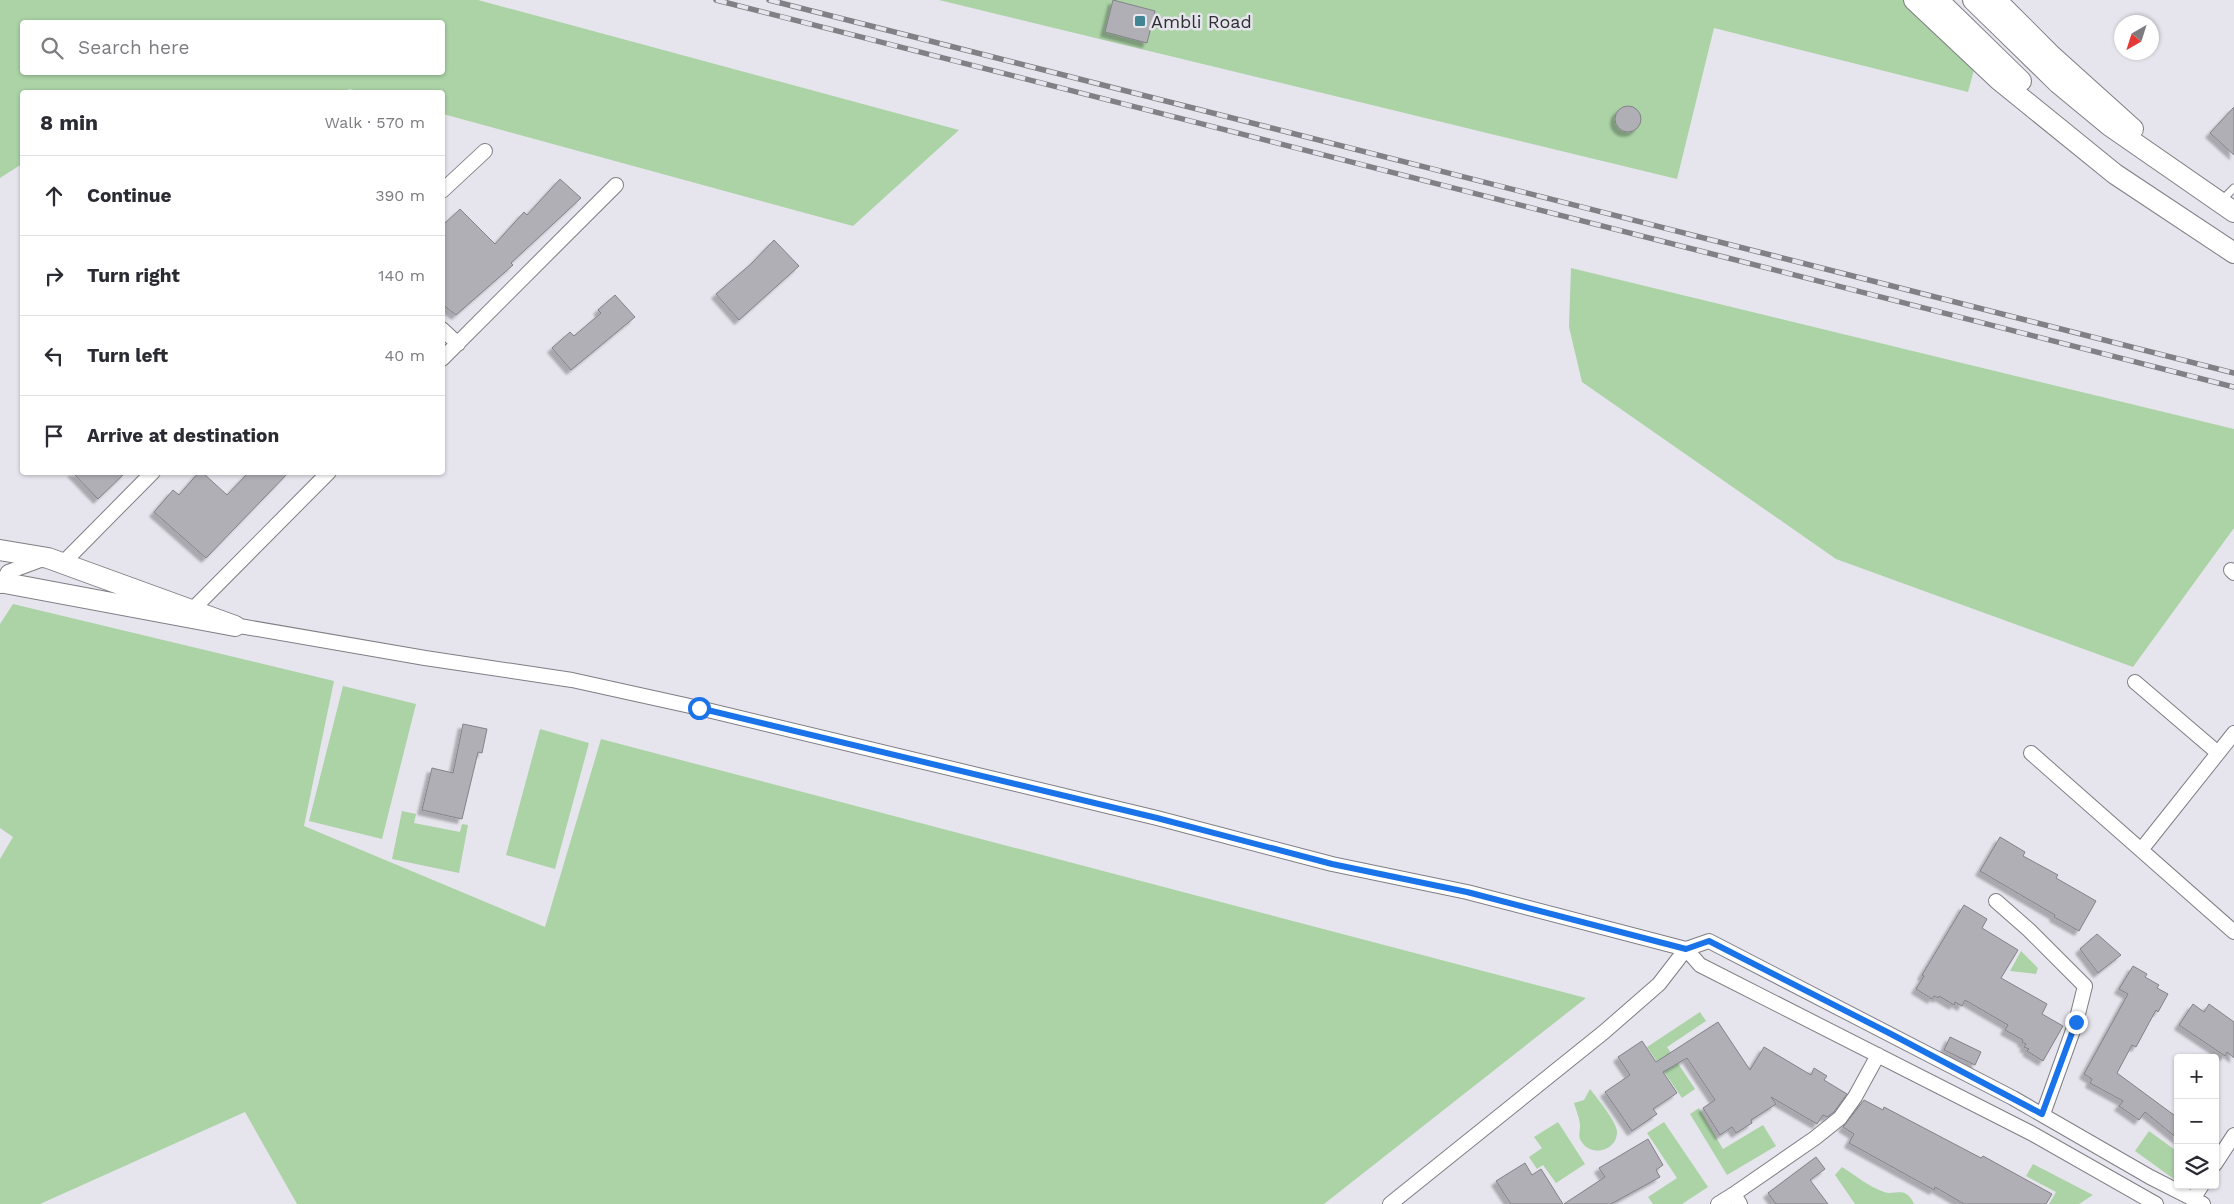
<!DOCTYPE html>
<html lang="en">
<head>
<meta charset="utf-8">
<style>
	body { margin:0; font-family:"Work Sans",sans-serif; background:#f7f7f7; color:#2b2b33 }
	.controls { position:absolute; right:15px; bottom:15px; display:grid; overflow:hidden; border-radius:5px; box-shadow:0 1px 4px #0004 }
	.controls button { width:45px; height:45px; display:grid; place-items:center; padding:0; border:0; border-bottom:1px solid #e1e1e2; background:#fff; color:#2b2b33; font:25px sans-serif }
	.compass { position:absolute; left:2114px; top:15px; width:45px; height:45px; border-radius:50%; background:#fff; box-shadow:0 1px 4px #0004; rotate:219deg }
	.stop { position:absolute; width:15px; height:15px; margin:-11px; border:4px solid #1a73e8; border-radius:50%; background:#fff }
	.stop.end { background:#1a73e8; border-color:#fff; box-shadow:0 1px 5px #0008 }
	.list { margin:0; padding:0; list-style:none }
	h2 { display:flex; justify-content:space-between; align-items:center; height:65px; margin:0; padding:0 20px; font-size:21px }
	h2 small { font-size:16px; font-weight:400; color:#7c7c81 }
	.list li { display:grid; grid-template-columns:32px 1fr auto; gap:15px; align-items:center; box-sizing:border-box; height:80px; padding:0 20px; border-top:1px solid #e1e1e2 }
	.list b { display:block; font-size:19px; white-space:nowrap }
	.list em { font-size:16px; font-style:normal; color:#7c7c81 }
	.icon { flex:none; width:28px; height:28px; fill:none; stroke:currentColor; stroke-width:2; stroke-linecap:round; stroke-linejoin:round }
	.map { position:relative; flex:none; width:2234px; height:1204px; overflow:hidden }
	.search { position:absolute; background:#fff; box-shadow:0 1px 4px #0004; left:20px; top:20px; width:425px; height:55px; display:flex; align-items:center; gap:12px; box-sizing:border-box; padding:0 18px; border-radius:5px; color:#7c7c81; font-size:19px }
	.panel { position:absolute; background:#fff; box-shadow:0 1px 4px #0004; left:20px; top:90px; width:425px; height:385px; border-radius:5px }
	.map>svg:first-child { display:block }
	.green { fill:#abd3a6; fill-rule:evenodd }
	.building { fill:#b0afb6; stroke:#838289; filter:url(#shadow) }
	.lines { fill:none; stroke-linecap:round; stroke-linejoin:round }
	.lane-casing { stroke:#7f7e85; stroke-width:9 }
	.street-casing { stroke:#7f7e85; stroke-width:16 }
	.secondary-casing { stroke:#7f7e85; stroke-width:22 }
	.lane { stroke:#fff; stroke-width:7 }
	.street { stroke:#fff; stroke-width:14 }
	.secondary { stroke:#fff; stroke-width:20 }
	.rail-casing { stroke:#818085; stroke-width:5.5 }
	.rail { stroke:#e6e5ed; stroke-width:4; stroke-dasharray:11; stroke-linecap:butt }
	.route { stroke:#1a73e8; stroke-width:6 }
	.poi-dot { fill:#418494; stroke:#e6e5ed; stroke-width:2 }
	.labels { text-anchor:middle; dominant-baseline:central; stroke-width:5; stroke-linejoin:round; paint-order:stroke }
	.poi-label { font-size:18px; fill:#302f32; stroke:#e6e5ed; text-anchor:start }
</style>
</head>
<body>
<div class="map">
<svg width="2234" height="1204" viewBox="0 0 2234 1204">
	<defs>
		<filter id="shadow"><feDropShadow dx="-4.5" dy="4.5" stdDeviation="1" flood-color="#0004"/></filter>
	</defs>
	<rect width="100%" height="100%" fill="#e6e5ed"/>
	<path class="green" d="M0,0H478L959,130L853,226L443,114L442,92H363L349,89L346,92H22V164L0,178ZM22,22H442V72H22Z
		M939,0H1914L1975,66L1968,92L1714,28L1677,179Z
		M1571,268L2234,429V528L2133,667L1836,559L1582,382L1569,327Z
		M13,604L334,681L304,826L545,927L601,739L1586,998L1324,1204H297L245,1112L40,1204H0V859L13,837L0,828V624Z
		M343,686L416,704L382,839L309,821Z
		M540,729L589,743L555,869L506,855Z
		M402,811L416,814L414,823L460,832L462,824L468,825L459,873L392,859Z
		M2021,951L2038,968L2036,974L2010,971Z
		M1700,1012L1706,1021L1667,1047L1695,1089L1682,1098L1647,1047Z
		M1590,1089C1597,1098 1616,1121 1617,1131C1618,1151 1591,1158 1581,1141C1578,1136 1580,1132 1580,1126C1580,1119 1576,1110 1574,1103L1584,1100Z
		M1699,1108L1723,1149L1763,1125L1776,1146L1727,1175L1690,1114Z
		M1558,1122L1585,1164L1556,1183L1543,1165L1537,1169L1529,1157L1542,1148L1534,1137Z
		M1664,1122L1708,1187L1682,1204H1653L1648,1197L1677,1178L1647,1133Z
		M2149,1131L2178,1152V1182L2135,1151Z
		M2033,1164L2093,1195L2079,1204H2049L2056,1192L2026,1176Z
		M1842,1167C1855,1175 1869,1187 1884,1192C1894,1196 1906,1185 1914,1204H1855L1835,1175Z"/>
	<path class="building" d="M1113,0L1155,11L1147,43L1105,32Z
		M1615 119a13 13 0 1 1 26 0a13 13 0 1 1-26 0Z
		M2234,107V155L2210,133Z
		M560,179L581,198L511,263L513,265L456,315L442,304V226L460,209L495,244L524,212L527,215Z
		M774,240L799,266L739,320L716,294L751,264Z
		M615,295L635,317L571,370L552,348L570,332L574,336L601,313L598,310Z
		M72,472H126L98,499Z
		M199,472H202L227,495L249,472H289L206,558L154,512L173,490L179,495Z
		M463,724L487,729L482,753L478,752L462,819L422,810L432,768L453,773Z
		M2000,837L2025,852L2023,856L2058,875L2056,878L2096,901L2079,931L2054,917L2055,915L1980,871Z
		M1964,905L1987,919L1982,928L2018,950L2001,978L2047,1004L2042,1014L2063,1026L2043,1061L2027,1051L2029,1049L2024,1047L2026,1044L2022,1042L2023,1040L2005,1030L2008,1025L1965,1000L1962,1006L1955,1002L1954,1005L1939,996L1938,998L1934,996L1932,999L1916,989L1924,976L1922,975Z
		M2097,934L2121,955L2098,973L2080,949Z
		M2133,966L2147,974L2145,977L2159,985L2157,988L2168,994L2158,1012L2156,1010L2136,1047L2132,1045L2117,1073L2178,1118V1139L2145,1112L2139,1120L2119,1106L2123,1101L2090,1083L2092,1079L2084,1074L2128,994L2119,989Z
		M2193,1004L2204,1012L2209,1004L2234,1022V1058L2227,1052L2225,1056L2179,1025Z
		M1718,1022L1750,1070L1764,1047L1811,1075L1814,1068L1827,1076L1824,1080L1847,1094L1834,1112L1827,1117L1823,1115L1817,1124L1771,1097L1776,1104L1751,1120L1752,1123L1736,1133L1732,1127L1720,1135L1703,1108L1715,1100L1687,1058L1663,1072L1677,1093L1653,1109L1657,1114L1632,1131L1605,1092L1630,1075L1618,1057L1642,1041L1656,1062Z
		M1950,1037L1981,1052L1975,1065L1944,1050Z
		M1864,1100L1883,1110L1884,1107L1981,1158L1983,1156L2052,1194L2046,1204H1964L1935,1187L1934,1190L1849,1143L1854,1134L1843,1127Z
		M1648,1139L1663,1165L1656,1170L1660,1177L1611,1204H1564L1605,1177L1599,1168Z
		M1816,1157L1825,1169L1810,1180L1828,1204H1776L1768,1193Z
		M1525,1163L1532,1175L1541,1169L1563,1204H1511L1496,1181Z"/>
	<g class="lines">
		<defs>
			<path id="lane" d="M2226,196L2234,188"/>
			<path id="street" d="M442,191L485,151
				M442,329L458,344
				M442,359L616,185
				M63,563L153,472
				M2231,570L2234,573
				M0,586L8,572L46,558
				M192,610L329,472
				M228,624L425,658L572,680L699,708L1157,818L1332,864L1467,892L1686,949L1700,965L2031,1133L2156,1204
				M2135,682L2218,753
				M2031,753L2234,932
				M2141,850L2234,733
				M1996,901L2029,930L2085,986L2076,1022L2043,1114
				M2215,1164L2234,1135
				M2193,1199L2202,1185
				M1390,1204L1604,1032L1659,984L1686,949L1709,941L2013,1098L2150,1177L2203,1204
				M1718,1204L1734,1194
				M1740,1204L1734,1194L1815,1138L1840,1118L1855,1097L1878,1055"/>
			<path id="secondary" d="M1914,0L1999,80L2115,174L2234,253
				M1938,0L2021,81
				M1973,0L2058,83L2110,126L2234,212
				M1996,0L2052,56L2133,129
				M0,550L48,558L235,626L0,582"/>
		</defs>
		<use href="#lane" class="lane-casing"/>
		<use href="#street" class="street-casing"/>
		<use href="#secondary" class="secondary-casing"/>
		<use href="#lane" class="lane"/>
		<use href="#street" class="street"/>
		<use href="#secondary" class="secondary"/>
		<defs>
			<path id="rail" d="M716,0L2234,387
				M769,0L2234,373"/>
		</defs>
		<use href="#rail" class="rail-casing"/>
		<use href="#rail" class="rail"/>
	</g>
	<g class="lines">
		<path class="route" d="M699,708L1157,818L1332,864L1467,892L1686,949L1709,941L1891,1034L2042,1114L2076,1022"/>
	</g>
	<rect class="poi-dot" x="1134" y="15" width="12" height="12" rx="2.5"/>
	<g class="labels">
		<g class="poi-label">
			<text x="1151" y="21">Ambli Road</text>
		</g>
	</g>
</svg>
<div class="controls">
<button>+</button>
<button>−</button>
<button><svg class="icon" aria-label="layers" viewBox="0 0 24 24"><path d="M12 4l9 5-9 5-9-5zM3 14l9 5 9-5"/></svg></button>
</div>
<svg class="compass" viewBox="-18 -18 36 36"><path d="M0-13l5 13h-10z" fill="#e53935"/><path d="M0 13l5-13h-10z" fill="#7c7c81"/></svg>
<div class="stop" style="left:699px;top:708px"></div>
<div class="stop end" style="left:2076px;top:1022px"></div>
<div class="search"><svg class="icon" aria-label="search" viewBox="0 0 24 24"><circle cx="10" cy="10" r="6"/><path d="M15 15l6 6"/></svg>Search here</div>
<section class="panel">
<h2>8 min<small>Walk · 570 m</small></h2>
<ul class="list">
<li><svg class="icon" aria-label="ahead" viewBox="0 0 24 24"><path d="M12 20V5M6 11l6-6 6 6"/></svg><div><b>Continue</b></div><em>390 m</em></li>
<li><svg class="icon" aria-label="right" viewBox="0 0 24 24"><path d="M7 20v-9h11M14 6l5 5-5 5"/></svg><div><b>Turn right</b></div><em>140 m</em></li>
<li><svg class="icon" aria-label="left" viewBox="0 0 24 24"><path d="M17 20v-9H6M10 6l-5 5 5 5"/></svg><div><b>Turn left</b></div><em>40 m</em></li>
<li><svg class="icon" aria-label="arrive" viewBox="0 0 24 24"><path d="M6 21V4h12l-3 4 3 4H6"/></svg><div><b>Arrive at destination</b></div></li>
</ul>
</section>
</div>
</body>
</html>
